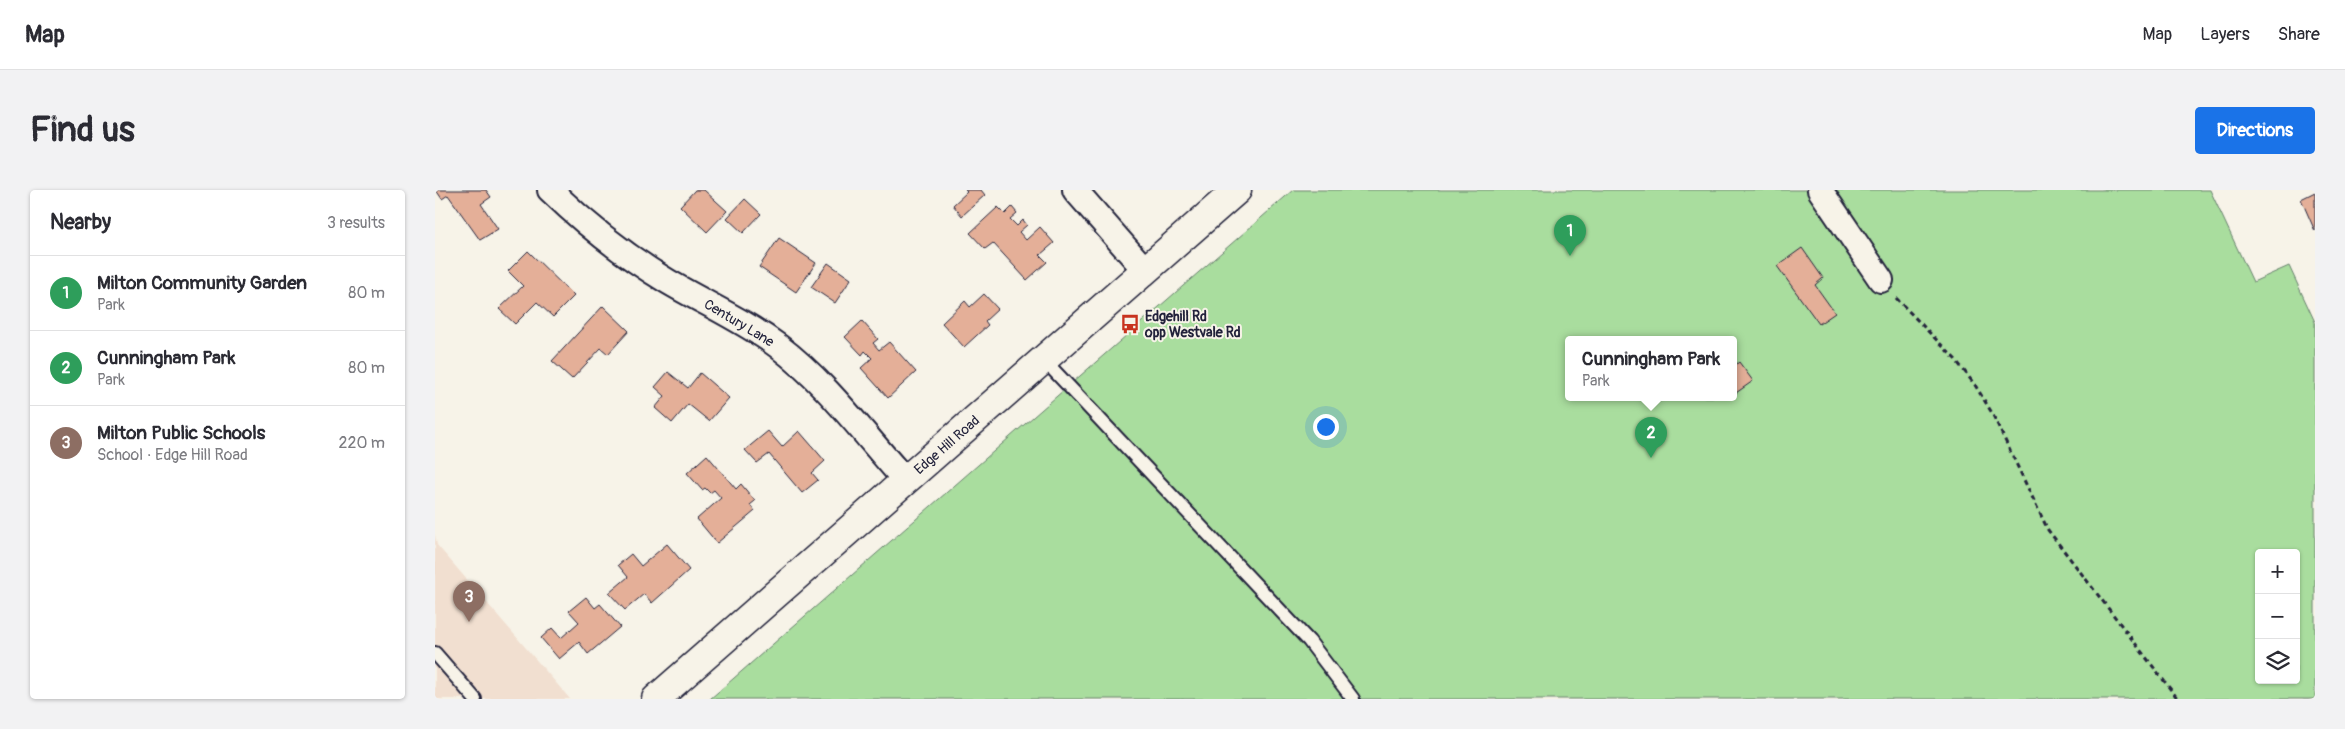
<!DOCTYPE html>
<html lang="en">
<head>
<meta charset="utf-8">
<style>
	body { margin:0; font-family:Pangolin,sans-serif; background:#f2f2f3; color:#2b2b33 }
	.controls { position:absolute; right:15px; bottom:15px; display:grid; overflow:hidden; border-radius:5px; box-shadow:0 1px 4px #0004 }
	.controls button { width:45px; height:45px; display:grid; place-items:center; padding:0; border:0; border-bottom:1px solid #e1e1e2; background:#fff; color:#2b2b33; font:25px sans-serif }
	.you { position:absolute; left:890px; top:236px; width:18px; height:18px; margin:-12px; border:4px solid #fff; border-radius:50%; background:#1a73e8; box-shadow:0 0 0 8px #1a73e833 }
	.badge { display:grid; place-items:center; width:32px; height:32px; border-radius:50%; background:#1a73e8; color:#fff; font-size:16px; font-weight:700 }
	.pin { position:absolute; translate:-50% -41px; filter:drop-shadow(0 1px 2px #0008) }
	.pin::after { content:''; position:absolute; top:26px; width:18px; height:15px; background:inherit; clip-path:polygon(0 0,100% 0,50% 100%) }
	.popup { position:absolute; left:1130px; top:146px; width:172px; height:65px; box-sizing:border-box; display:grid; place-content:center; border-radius:5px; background:#fff; filter:drop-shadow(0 1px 4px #0005); font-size:16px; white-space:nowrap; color:#7c7c81 }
	.popup b { font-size:19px; color:#2b2b33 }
	.popup::after { content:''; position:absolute; left:50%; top:100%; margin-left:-10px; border:10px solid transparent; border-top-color:#fff }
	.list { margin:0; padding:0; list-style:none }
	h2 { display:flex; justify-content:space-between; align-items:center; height:65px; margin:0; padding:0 20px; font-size:21px }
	h2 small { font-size:16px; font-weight:400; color:#7c7c81 }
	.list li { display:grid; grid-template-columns:32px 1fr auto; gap:15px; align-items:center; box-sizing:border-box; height:75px; padding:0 20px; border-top:1px solid #e1e1e2 }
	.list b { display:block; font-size:19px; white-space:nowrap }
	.list p { margin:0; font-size:16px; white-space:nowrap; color:#7c7c81 }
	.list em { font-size:16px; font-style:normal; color:#7c7c81 }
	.icon { flex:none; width:28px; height:28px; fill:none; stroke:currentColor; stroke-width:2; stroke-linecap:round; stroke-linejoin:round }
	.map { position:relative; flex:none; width:1880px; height:509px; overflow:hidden; border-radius:5px }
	header { display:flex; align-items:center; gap:30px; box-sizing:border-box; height:70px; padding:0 25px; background:#fff; border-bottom:1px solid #e1e1e2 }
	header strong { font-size:24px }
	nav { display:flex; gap:28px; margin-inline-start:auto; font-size:18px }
	.intro { display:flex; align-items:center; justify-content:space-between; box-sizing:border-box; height:120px; padding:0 30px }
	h1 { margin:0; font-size:35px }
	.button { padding:12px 22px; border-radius:5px; background:#1a73e8; color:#fff; font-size:18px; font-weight:700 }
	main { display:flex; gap:30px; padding:0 30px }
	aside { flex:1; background:#fff; border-radius:5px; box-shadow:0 1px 4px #0004 }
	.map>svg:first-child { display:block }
	.built { fill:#f1dfd0 }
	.green { fill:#a9dd9e; stroke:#66806c; fill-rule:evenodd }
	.building { fill:#e4af98; stroke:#22223b }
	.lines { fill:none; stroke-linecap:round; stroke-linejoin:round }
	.lane-casing { stroke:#22223b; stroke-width:16 }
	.street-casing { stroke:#22223b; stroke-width:28 }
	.secondary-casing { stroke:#22223b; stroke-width:31 }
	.path { stroke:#22223b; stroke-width:3; stroke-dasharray:5 4; stroke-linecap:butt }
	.lane { stroke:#f7f3e8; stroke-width:12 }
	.street { stroke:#f7f3e8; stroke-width:24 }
	.secondary { stroke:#f7f3e8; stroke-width:28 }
	.labels { text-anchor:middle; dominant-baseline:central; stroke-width:4; stroke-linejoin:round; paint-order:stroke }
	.poi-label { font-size:14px; font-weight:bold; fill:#22223b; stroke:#f7f3e8; text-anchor:start }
	.street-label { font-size:14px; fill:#22223b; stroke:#f7f3e8 }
</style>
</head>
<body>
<header>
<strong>Map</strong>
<nav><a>Map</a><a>Layers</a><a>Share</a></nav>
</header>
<div class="intro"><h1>Find us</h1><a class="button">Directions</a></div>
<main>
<aside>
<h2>Nearby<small>3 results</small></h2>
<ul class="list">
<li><span class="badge" style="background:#2e9e5b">1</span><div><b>Milton Community Garden</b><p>Park</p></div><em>80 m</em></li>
<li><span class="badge" style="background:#2e9e5b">2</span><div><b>Cunningham Park</b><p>Park</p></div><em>80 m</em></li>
<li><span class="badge" style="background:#8d6e63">3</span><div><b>Milton Public Schools</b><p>School · Edge Hill Road</p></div><em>220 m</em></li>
</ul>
</aside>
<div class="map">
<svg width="1880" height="509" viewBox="0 0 1880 509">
	<rect width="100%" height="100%" fill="#f7f3e8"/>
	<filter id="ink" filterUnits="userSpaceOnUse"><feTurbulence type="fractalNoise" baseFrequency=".02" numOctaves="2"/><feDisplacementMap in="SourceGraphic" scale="10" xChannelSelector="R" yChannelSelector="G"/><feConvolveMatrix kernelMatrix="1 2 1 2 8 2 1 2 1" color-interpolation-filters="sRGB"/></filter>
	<g filter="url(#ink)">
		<path class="built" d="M0,345L2,355L135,509H0Z"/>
		<path class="green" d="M858,0H1775L1818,92L1854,76L1880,132V509H275ZM1134,149H1298V207H1134ZM1824,363H1861V490H1824Z"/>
		<path class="building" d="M1,0H51L56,7L46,14L63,39L45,50L13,5L7,9Z
			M260,0H269L292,21L272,42L245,16Z
			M530,0H546L550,5L527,26L518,15L532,2Z
			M1880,2V41L1866,9Z
			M310,9L326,24L308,43L292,28Z
			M563,17L570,24L577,17L582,23L575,29L582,36L588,30L592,35L584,42L591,50L605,37L619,53L605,65L612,72L592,90L558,53L550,59L535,43Z
			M344,48L381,73L361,102L324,77Z
			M1367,58L1388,88L1380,95L1400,123L1384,134L1342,76Z
			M93,61L139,106L118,127L102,112L80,134L64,119L88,96L73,81Z
			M393,73L416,89L400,113L376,97Z
			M549,104L563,119L550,131L553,135L529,157L507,133L530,111L535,117Z
			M168,116L194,141L173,164L166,158L137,189L117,171Z
			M427,131L443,149L438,153L444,160L454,152L481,182L453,208L426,178L437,168L430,161L427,165L410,147Z
			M1304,172L1318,191L1298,205V177Z
			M233,182L253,198L265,183L294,208L274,231L253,214L237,233L220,218L230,206L220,197Z
			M333,241L347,257L364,241L390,271L377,283L383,290L367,303L334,264L322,273L310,260Z
			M272,265L301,299L306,294L320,311L315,315L320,321L282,353L262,329L286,308L279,300L275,303L270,298L267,300L252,283Z
			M232,354L254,380L217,413L209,404L190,420L174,403L193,387L183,375L196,364L206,376Z
			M151,407L160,418L165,414L185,437L153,464L144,452L124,469L106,448L117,438L126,448L144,432L134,421Z"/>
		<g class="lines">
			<defs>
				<path id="lane" d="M609,170L874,451L918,509
					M0,463L40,509"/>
				<path id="street" d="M115,0C151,35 189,65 232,91C269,113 308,130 343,156C392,193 430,246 471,291
					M640,0L710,80
					M1385,0L1446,90"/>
				<path id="secondary" d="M221,509L802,0"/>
			</defs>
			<use href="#lane" class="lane-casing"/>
			<use href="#street" class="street-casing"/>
			<use href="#secondary" class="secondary-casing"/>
			<path class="path" d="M1461,108L1520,169L1540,195L1557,223L1613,340L1743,509"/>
			<use href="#lane" class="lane"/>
			<use href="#street" class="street"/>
			<use href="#secondary" class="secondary"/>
		</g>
	</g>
	<defs>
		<symbol id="bus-bare" viewBox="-9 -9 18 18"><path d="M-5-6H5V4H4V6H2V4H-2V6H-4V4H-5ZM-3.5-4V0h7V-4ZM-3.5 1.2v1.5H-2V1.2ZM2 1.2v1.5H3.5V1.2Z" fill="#c8321e" stroke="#f7f3e8" stroke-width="2.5" paint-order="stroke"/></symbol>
	</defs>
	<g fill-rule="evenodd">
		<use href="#bus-bare" x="681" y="120" width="28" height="28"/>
	</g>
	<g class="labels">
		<g class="poi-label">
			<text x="710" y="126">Edgehill Rd<tspan x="710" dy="16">opp Westvale Rd</tspan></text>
		</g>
		<g class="street-label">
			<text transform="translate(304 133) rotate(31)">Century Lane</text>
			<text transform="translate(512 255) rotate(-41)">Edge Hill Road</text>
		</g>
	</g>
</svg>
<div class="controls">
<button>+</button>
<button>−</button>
<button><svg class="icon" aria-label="layers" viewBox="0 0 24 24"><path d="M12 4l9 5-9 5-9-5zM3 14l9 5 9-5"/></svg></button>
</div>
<div class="you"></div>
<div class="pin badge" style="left:1135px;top:66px;background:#2e9e5b">1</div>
<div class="pin badge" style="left:1216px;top:268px;background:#2e9e5b">2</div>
<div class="popup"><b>Cunningham Park</b>Park</div>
<div class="pin badge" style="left:34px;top:432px;background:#8d6e63">3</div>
</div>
</main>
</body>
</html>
